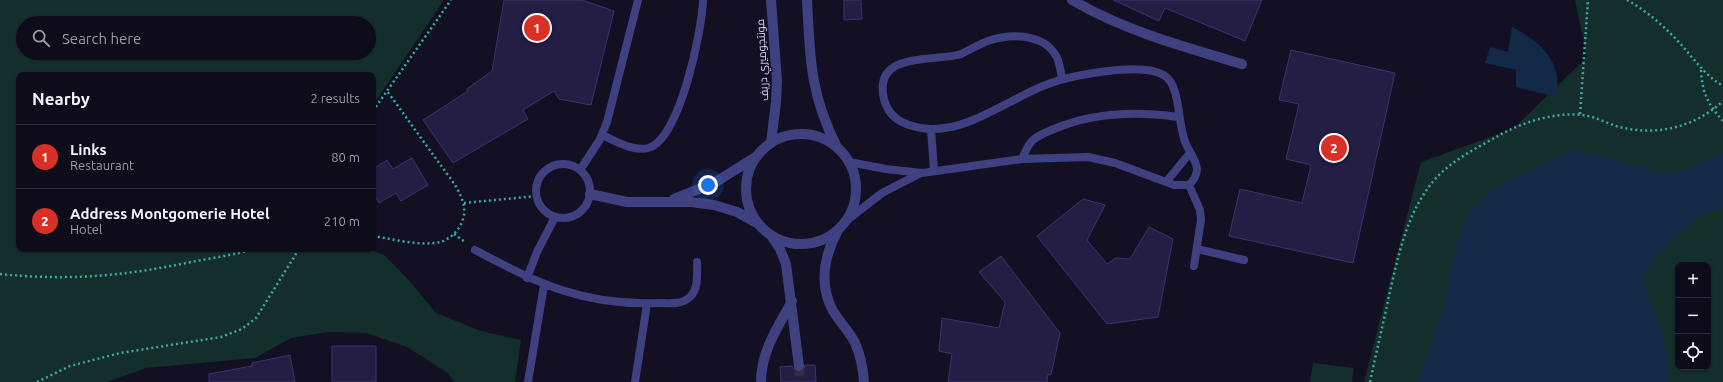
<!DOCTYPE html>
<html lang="en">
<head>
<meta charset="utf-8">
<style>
	body { margin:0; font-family:Ubuntu,Cairo,sans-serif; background:#171524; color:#f1f3f6 }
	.controls { position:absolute; right:12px; bottom:12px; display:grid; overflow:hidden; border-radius:8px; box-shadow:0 1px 3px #0004 }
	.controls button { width:36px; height:36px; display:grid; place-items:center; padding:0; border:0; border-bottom:1px solid #2e2c3a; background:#0e0c1b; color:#f1f3f6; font:20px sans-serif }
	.you { position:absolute; left:708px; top:185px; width:14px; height:14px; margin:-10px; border:3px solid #fff; border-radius:50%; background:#1a73e8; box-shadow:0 0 0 6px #1a73e833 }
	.badge { display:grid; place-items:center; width:26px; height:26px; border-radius:50%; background:#d93025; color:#fff; font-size:13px; font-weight:700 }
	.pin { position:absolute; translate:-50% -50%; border:2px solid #fff; box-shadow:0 1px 4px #0006 }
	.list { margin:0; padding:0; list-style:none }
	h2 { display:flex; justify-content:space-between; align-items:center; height:52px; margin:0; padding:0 16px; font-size:17px }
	h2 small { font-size:13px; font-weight:400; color:#9b9ba3 }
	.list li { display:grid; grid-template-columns:26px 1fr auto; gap:12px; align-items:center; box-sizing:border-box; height:64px; padding:0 16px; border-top:1px solid #2e2c3a }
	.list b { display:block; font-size:15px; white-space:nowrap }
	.list p { margin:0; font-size:13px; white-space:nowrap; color:#9b9ba3 }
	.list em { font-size:13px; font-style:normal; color:#9b9ba3 }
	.icon { flex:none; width:22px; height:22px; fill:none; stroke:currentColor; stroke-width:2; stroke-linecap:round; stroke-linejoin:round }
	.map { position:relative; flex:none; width:1723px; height:382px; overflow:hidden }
	.search { position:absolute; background:#0e0c1b; box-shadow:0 1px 3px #0004; left:16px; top:16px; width:360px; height:44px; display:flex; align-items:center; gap:10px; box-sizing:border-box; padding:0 14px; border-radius:22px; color:#9b9ba3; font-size:15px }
	.panel { position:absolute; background:#0e0c1b; box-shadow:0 1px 3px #0004; left:16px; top:72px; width:360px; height:180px; border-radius:8px }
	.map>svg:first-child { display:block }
	.green { fill:#142e2c; fill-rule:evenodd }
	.water { fill:#122947 }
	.building { fill:#241e44; stroke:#3b326e }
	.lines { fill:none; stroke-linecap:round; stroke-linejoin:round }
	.minor-tunnel { stroke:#312e44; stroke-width:10; stroke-dasharray:10 5; stroke-linecap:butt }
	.path { stroke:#38aea2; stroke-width:2.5; stroke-dasharray:2 3; stroke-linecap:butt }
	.service { stroke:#3f4080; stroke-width:8 }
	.minor { stroke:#3f4080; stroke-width:10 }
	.tertiary { stroke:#3f4080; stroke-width:10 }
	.labels { text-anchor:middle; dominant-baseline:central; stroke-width:3; stroke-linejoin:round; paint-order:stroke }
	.street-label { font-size:11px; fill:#d9d7fc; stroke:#131024 }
</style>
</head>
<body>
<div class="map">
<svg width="1723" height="382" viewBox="0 0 1723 382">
	<rect width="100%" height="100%" fill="#131024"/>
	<path class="green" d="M0,0H444L373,105V75H19V249H369L384,255L406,277L436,313L481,331L521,340L515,382H454L448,373L407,347L366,333L328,332L291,338L255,358L146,368L107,382H0ZM23,23H369V53H23Z
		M1575,0H1723V382H1364L1421,162L1513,129L1587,57ZM1678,265H1708V367H1678Z
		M1313,363L1354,368L1352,382H1310Z"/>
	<path class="water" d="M1512,27C1540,41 1564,62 1556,97L1516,87V70L1485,63L1490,47L1508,52Z
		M1571,151L1595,154L1660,173L1685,171L1723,152V207C1714,210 1702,213 1695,219C1681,230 1641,267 1644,285C1645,294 1651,304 1655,313C1663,335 1669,359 1667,382H1417L1444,308L1455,248L1470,210L1497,186Z"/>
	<path class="building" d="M504,0H582L614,11L591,105L559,99L554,91L523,110L528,119L453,163L423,120L468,91L467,89L492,71Z
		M844,0H861L862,19L844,20Z
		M1113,0H1262L1245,41L1165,8L1159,21Z
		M1291,50L1395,73L1353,263L1229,236L1240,189L1302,203L1311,165L1286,159L1299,104L1279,100Z
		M412,158L428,185L401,201L396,193L379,203L373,193V169L387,160L393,169Z
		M1083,199L1105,205L1087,240L1107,264L1116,258L1130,259L1149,227L1173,239L1158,317L1107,324L1037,236Z
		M1001,256L1060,333L1051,375L1048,374L1047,382H948L952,354L939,351L942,318L999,328L1005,302L979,272Z
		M332,346H376V382H332Z
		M290,355L295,382H209V374L252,366V363Z
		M805,365H815L816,382H781L780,367L792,366L794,370L799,372L803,371Z"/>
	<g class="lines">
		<path class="minor-tunnel" d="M799,366L800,382"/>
		<path class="path" d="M1627,0C1643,9 1658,21 1671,34C1689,51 1701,73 1723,86
			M1701,70C1702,92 1708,105 1723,121
			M373,111L451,0
			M1580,114L1588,0
			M464,203L536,196
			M454,234L465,242
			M373,236C392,239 414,245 434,243C453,242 469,221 463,202C458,186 446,173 437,160C420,137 404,114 387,91
			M0,274C68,281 124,276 191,262C212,258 234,255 254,249
			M37,382L70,366L120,353L221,337L242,329L256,318L299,249
			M1370,382C1376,353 1383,325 1389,296C1398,257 1406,216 1431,184C1448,162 1475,149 1498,136C1522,122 1560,110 1588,116C1597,118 1607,123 1616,126C1654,137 1694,128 1723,101"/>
		<path class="service" d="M931,129L934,171
			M602,135C616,141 633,152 648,148C680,140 702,30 703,0
			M1022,159C1025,153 1027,146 1032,141C1038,135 1047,132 1054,129C1094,112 1136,111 1178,117
			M849,162L886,169L922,173L1022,159L1088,157L1115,163L1174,185H1189C1205,169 1193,160 1186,144C1177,124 1181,87 1165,76C1144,61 1072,75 1048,84C1004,100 959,142 909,125C894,120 885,109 883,94C877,51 937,62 961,54C970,50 979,44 988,41C1011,33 1047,33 1058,60C1060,66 1061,73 1062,79
			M536 191a27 27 0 1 1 54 0a27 27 0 1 1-54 0Z
			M580,170L599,141L607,122L638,0
			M1166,182L1190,153
			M1189,185L1200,210L1201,220L1194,266
			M846,221L882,193L921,173
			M1197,249L1244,260
			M475,250C539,284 584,306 658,303C668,303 682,305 690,297C699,288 697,273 697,262
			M527,278L537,252L555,217
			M528,382L544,285
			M635,382L647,304"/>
		<path class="minor" d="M1072,0C1125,31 1184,47 1242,64
			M746 189a55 55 0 1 1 110 0a55 55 0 1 1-110 0Z
			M590,194L627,202H691L714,205L737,212L757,223
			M674,199L714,183L754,158
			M838,230C825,254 819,281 831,307C837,320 849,330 855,343C861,356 863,368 864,382
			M771,235L780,249L786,264L799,366
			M761,382C761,351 778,327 792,301"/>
		<path class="tertiary" d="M807,0C810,58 810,94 837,147
			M771,143L776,102L777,81L771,0"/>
	</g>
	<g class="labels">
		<g class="street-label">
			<text transform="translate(762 60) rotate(-93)">مونتجوميري دريف</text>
		</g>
	</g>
</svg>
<div class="controls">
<button>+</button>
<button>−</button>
<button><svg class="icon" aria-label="locate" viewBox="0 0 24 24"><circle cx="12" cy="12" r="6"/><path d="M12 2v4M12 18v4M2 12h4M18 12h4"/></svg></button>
</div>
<div class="you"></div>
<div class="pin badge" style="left:537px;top:28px">1</div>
<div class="pin badge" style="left:1334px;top:148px">2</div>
<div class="search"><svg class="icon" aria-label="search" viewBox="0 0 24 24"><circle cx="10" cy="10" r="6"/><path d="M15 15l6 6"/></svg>Search here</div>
<section class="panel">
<h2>Nearby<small>2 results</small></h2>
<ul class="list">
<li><span class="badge">1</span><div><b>Links</b><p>Restaurant</p></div><em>80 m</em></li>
<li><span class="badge">2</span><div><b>Address Montgomerie Hotel</b><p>Hotel</p></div><em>210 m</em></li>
</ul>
</section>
</div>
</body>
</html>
